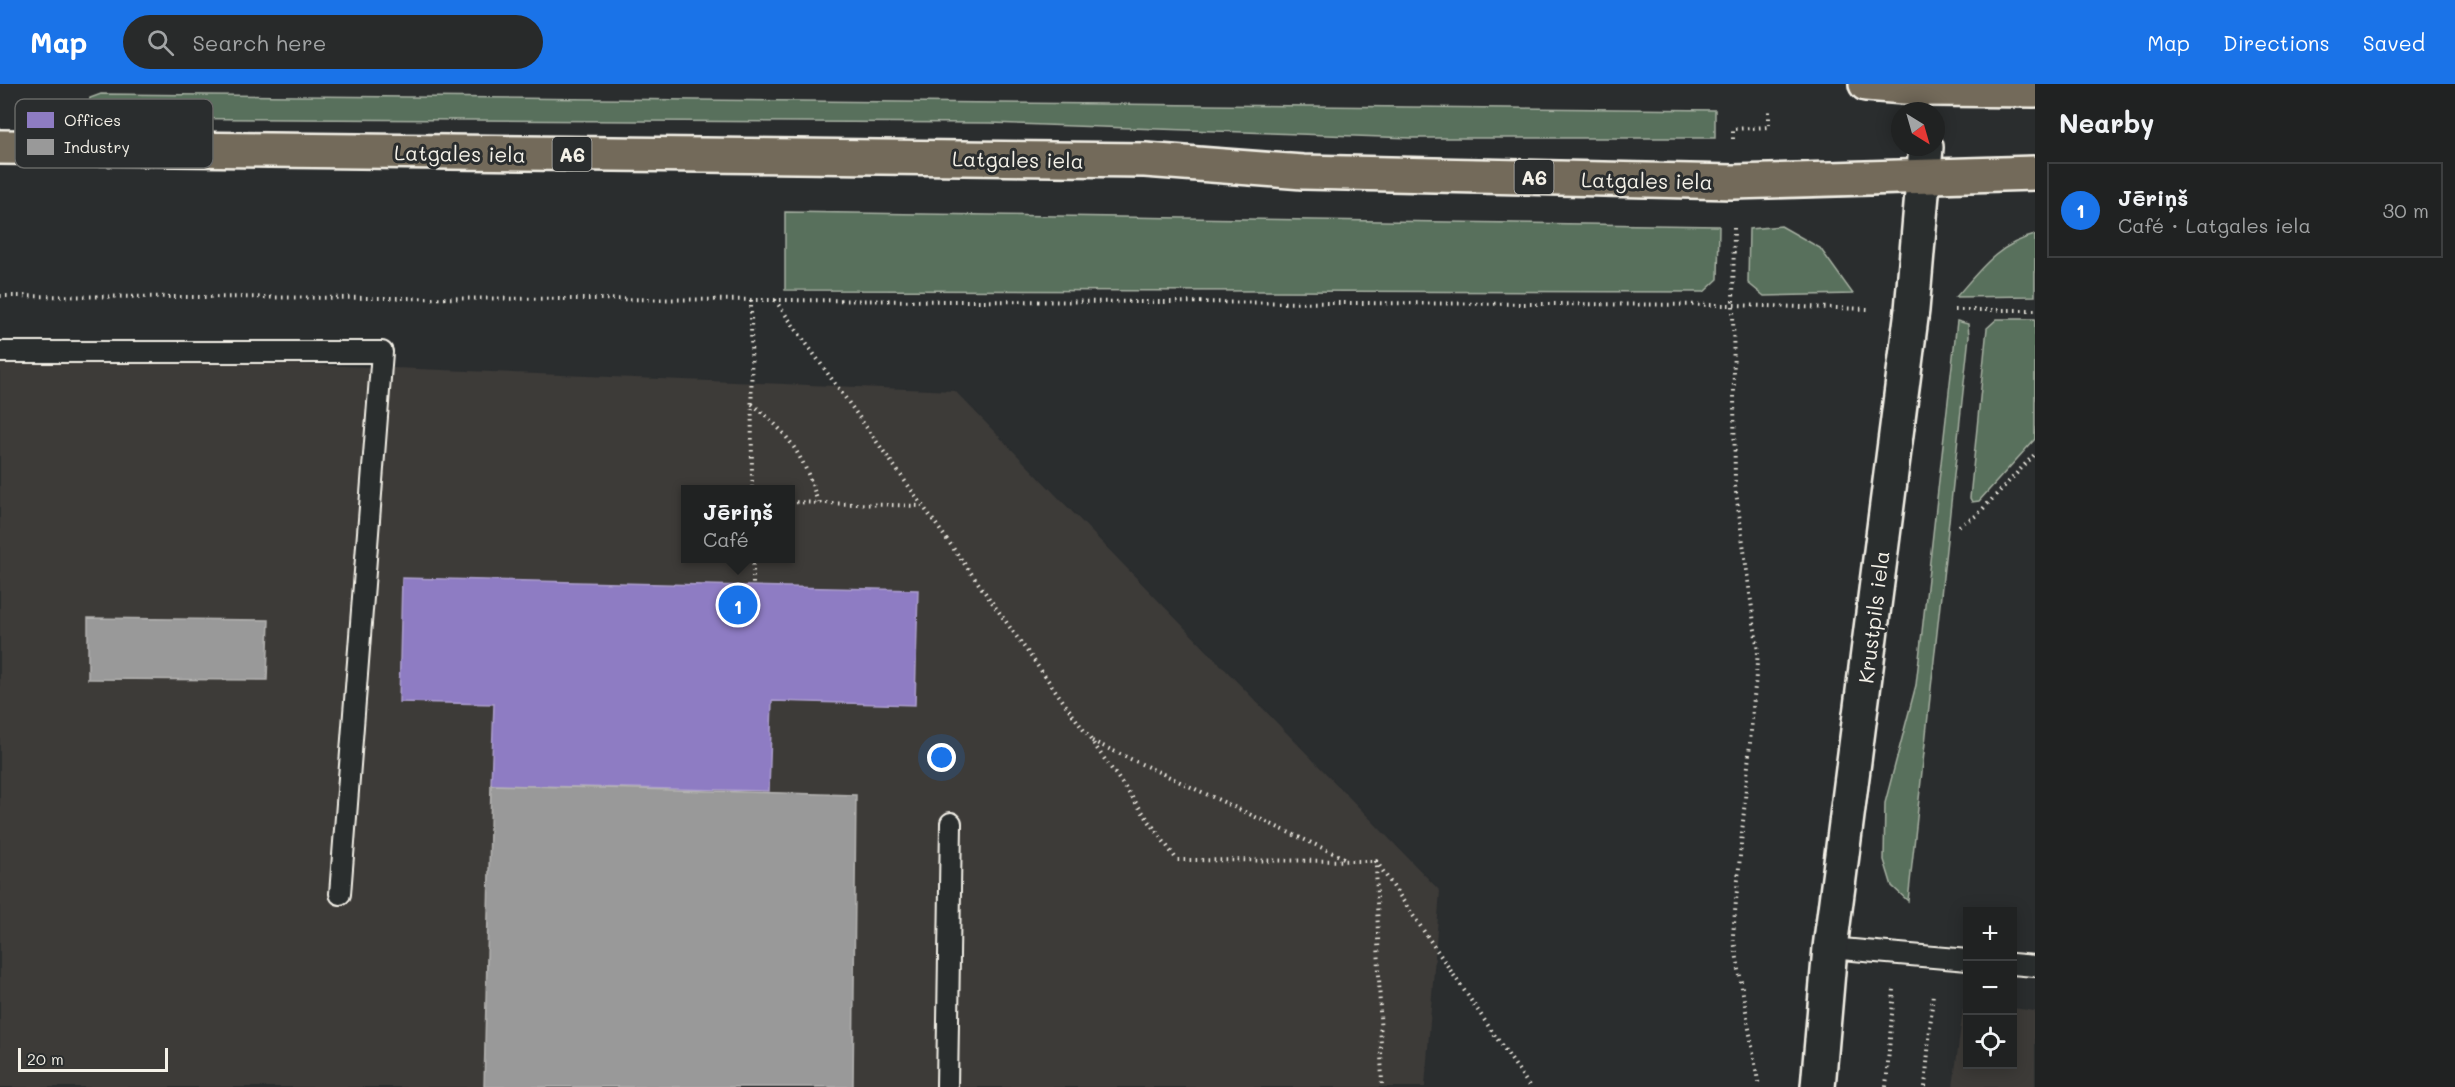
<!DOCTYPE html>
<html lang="en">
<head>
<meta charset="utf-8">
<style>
	body { margin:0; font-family:Mali,sans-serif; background:#282a2a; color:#f1f3f6 }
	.controls { position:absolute; right:18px; bottom:18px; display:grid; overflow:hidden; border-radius:0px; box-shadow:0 3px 15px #0003 }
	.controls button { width:54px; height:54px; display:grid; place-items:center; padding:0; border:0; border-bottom:2px solid #3d3f40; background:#202222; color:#f1f3f6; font:30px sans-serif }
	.compass { position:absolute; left:1891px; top:18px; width:54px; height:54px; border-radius:50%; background:#202222; box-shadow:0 3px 15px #0003; rotate:143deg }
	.scale { position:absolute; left:18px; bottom:15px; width:150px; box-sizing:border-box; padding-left:6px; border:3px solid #f4f1e8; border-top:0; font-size:16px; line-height:21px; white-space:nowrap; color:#f4f1e8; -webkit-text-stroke:4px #2a2d2e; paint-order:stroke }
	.you { position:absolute; left:942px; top:674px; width:21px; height:21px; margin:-15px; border:4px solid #fff; border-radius:50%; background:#1a73e8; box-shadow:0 0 0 9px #1a73e833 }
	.badge { display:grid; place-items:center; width:39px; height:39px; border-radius:50%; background:#1a73e8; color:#fff; font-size:20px; font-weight:700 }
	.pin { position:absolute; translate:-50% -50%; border:3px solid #fff; box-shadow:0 2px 6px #0006 }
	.popup { position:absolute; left:681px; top:401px; width:114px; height:78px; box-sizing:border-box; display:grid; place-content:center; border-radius:0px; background:#202222; filter:drop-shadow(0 2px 4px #0005); font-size:20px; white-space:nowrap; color:#a2a4a5 }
	.popup b { font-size:22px; color:#f1f3f6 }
	.popup::after { content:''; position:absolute; left:50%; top:100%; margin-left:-12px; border:12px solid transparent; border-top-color:#202222 }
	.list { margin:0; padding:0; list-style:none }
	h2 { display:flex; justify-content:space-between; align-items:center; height:78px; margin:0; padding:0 24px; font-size:26px }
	h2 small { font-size:20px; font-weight:400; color:#a2a4a5 }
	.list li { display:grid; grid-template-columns:39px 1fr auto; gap:18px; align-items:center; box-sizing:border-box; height:96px; margin:0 12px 12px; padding:0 12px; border:2px solid #3d3f40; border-radius:0px }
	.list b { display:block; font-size:22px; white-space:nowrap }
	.list p { margin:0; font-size:20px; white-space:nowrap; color:#a2a4a5 }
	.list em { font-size:20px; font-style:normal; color:#a2a4a5 }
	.icon { flex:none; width:33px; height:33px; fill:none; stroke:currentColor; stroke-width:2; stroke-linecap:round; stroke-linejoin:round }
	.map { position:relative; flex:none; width:2035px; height:1003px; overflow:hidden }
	header { display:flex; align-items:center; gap:36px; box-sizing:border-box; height:84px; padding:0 30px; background:#1a73e8; color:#fff }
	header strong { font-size:28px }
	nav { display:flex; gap:33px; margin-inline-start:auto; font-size:21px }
	.search { width:420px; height:54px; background:#282a2a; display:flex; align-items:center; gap:15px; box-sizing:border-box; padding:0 21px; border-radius:33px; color:#a2a4a5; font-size:22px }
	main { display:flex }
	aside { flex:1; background:#202222 }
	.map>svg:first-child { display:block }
	.built { fill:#3c3a38; fill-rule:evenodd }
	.green { fill:#586f5c; stroke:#a6b0a2; stroke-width:1.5 }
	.offices { fill:#8e7cc3; stroke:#ad9fce; stroke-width:1.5 }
	.industry { fill:#999; stroke:#b4b3b1; stroke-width:1.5 }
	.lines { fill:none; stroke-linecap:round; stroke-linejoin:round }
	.service-casing { stroke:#f4f1e8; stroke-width:24 }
	.tertiary-casing { stroke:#f4f1e8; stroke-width:38 }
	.trunk-casing { stroke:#f4f1e8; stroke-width:38 }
	.path { stroke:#f4f1e8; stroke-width:4; stroke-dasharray:1.5 4.5; stroke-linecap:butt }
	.service { stroke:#2a2d2e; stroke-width:20 }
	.tertiary { stroke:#2a2d2e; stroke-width:33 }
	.trunk { stroke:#736b5a; stroke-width:33 }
	.labels { text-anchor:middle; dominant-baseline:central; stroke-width:6; stroke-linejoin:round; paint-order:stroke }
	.shield { fill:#2a2d2e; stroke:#b7b6b0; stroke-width:1.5 }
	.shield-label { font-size:20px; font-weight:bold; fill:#f4f1e8 }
	.street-label { font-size:21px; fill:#f4f1e8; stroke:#2a2d2e }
	.key { fill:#2a2d2e; stroke:#676866; stroke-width:1.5 }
	.key-label { font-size:16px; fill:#f4f1e8 }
</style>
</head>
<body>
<header>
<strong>Map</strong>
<div class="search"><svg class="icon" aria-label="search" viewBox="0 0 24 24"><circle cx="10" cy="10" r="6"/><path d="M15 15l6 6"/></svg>Search here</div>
<nav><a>Map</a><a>Directions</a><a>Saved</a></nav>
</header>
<main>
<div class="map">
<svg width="2035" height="1003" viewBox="0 0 2035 1003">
	<rect width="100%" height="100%" fill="#2a2d2e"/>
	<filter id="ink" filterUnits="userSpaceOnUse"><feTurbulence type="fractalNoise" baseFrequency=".0167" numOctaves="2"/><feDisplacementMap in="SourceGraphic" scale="12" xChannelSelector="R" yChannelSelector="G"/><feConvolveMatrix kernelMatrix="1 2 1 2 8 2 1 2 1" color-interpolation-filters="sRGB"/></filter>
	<g filter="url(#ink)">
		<path class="built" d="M0,268L955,307L1440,807L1425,1003H0ZM686,406H790V474H686Z
			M2013,924L2035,927V1003H1953L1963,925H1967L1968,980H2012Z"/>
		<path class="green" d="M101,10L1715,26V54H1411L991,39L103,34L88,27L90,14Z
			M785,128L1719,142L1718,195L1704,208L785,206Z
			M1781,142L1820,164L1853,210L1764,212L1748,199L1749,145Z
			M2035,151V212L1956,213C1980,186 1998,160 2035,151Z
			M1997,235H2035V355L1979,417L1972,418L1970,414L1987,244Z
			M1957,237L1968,240L1969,252L1908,817L1892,802L1884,776L1885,719L1916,601Z"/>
		<path class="offices" d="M402,494L918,506L915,621L772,617L769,707L491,701L494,620L399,618Z"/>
		<path class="industry" d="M88,534L269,536L267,596L88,595Z
			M491,701L856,711L853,1003H484Z"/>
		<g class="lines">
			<defs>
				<path id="service" d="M0,268H382L340,810
					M1830,864L1968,876
					M2012,880L2035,882
					M947,1003L951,739"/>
				<path id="tertiary" d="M1818,1003L1830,864L1912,226L1926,63"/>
				<path id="trunk" d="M1866,0L1930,5L2035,6
					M0,63L1145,76L1303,88L1733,98L2035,89"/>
			</defs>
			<use href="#service" class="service-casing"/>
			<use href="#tertiary" class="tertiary-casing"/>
			<use href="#trunk" class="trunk-casing"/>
			<path class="path" d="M1733,55V45L1769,43V26
				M1734,144L1733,221L1735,401L1758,568L1733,851L1759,1003
				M0,212L1733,221L1869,225
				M751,216L752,406
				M775,216L1177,776L1376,777L1382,1003
				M1955,226H2035
				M752,320C789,349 805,374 818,419
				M790,418L921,422
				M1959,442L1977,431L2035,370
				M753,474V502
				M1092,657L1346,775
				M1376,777L1530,1003
				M1886,1003L1894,905
				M1925,1003L1933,909"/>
			<use href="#service" class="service"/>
			<use href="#tertiary" class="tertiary"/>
			<use href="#trunk" class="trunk"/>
		</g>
	</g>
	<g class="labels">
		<g class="shield">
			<rect x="552.5" y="53" width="39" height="34" rx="4.5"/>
			<rect x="1514.5" y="76" width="39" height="34" rx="4.5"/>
		</g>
		<g class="shield-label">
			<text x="572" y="70">A6</text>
			<text x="1534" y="93">A6</text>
		</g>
		<g class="street-label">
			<text transform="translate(460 69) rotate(1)">Latgales iela</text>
			<text transform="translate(1018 75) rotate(1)">Latgales iela</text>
			<text transform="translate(1647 96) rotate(1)">Latgales iela</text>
			<text transform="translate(1873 533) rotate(-83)">Krustpils iela</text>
		</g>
	</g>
	<rect x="15" y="15" width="198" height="69" rx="9" class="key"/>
	<rect x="27" y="28" width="27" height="16" fill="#8e7cc3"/>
	<rect x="27" y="55" width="27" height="16" fill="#999"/>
	<g class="key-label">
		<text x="64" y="42">Offices</text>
		<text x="64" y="69">Industry</text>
	</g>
</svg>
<div class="controls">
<button>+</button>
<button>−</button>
<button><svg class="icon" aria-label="locate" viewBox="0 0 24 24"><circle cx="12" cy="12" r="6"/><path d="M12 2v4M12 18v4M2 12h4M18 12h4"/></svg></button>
</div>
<svg class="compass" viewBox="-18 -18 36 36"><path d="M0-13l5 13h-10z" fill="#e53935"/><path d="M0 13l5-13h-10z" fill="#a2a4a5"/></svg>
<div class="scale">20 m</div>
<div class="you"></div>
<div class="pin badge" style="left:738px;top:521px">1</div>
<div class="popup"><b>Jēriņš</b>Café</div>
</div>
<aside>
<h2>Nearby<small></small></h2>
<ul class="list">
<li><span class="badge">1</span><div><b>Jēriņš</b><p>Café · Latgales iela</p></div><em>30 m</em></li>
</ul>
</aside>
</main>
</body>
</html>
